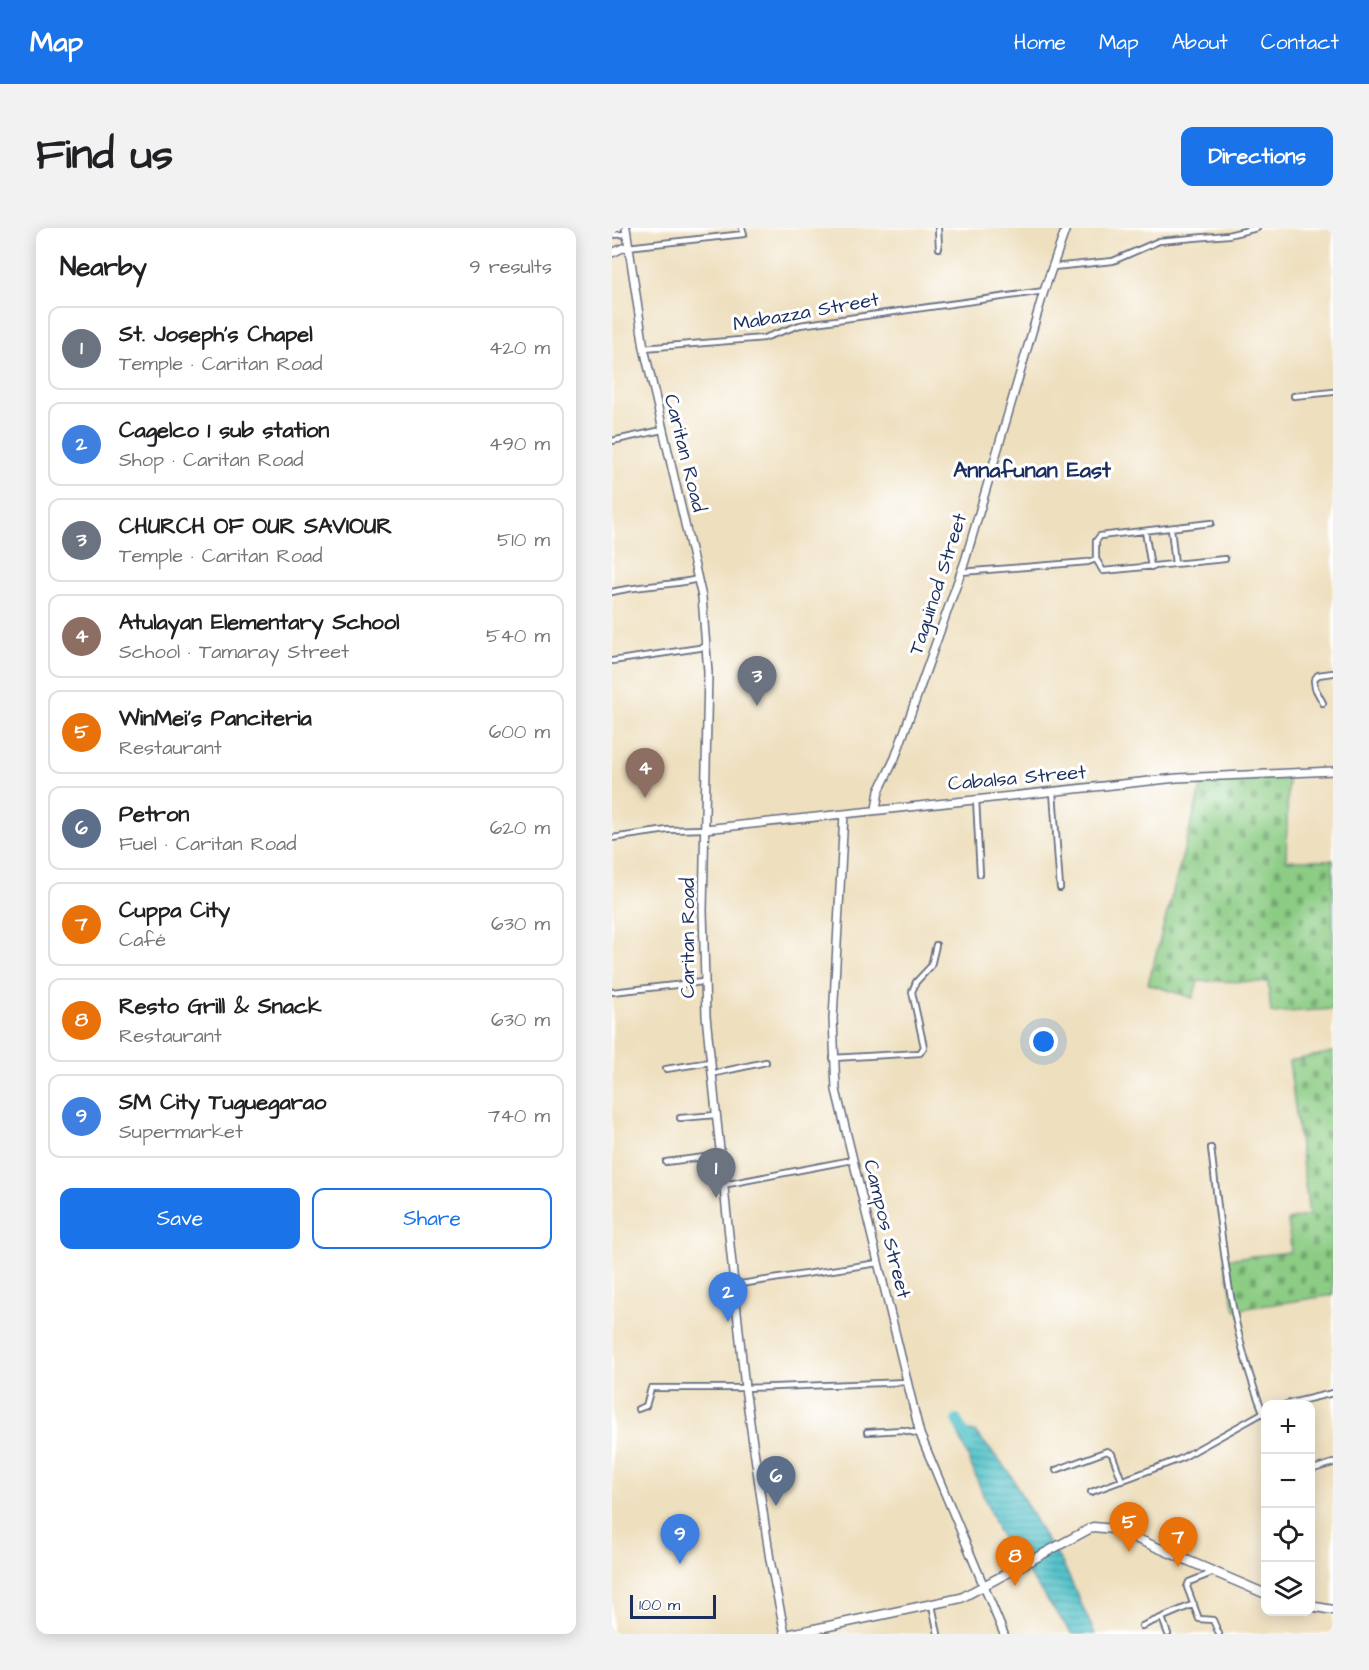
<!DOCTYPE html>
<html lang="en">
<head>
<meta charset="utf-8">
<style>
	body { margin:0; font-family:"Architects Daughter",sans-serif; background:#f2f2f2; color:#202124 }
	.controls { position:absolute; right:18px; bottom:18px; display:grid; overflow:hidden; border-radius:12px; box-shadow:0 3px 15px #0003 }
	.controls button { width:54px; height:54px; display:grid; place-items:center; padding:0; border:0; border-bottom:2px solid #e0e0e0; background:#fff; color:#202124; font:30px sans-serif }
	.scale { position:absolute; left:18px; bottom:15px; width:86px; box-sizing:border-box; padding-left:6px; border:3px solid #1b2f5e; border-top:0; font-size:16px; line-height:21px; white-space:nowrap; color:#1b2f5e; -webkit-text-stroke:4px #fff; paint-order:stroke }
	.you { position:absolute; left:432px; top:814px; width:21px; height:21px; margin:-15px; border:4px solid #fff; border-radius:50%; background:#1a73e8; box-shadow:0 0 0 9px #1a73e833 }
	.badge { display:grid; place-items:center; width:39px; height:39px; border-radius:50%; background:#1a73e8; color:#fff; font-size:20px; font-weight:700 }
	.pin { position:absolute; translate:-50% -50px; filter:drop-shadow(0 2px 3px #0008) }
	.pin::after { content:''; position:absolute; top:32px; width:21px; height:18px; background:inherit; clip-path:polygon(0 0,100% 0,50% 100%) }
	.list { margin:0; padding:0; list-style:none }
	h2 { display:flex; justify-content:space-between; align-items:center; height:78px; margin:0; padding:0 24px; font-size:26px }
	h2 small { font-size:20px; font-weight:400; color:#757577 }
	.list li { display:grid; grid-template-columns:39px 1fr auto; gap:18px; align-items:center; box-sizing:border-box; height:84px; margin:0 12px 12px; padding:0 12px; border:2px solid #e0e0e0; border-radius:12px }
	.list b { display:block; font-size:22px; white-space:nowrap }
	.list p { margin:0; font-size:20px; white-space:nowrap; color:#757577 }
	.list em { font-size:20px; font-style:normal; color:#757577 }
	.actions { display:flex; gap:12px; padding:18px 24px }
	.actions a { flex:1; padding:14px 0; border:2px solid #1a73e8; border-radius:12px; text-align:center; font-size:21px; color:#1a73e8 }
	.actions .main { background:#1a73e8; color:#fff }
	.icon { flex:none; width:33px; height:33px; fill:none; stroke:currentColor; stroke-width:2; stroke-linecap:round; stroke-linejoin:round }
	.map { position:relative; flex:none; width:721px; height:1406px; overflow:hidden; border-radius:12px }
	header { display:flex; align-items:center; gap:36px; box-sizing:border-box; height:84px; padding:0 30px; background:#1a73e8; color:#fff }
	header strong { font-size:28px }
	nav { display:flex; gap:33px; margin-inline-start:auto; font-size:21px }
	.intro { display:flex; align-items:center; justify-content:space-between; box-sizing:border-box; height:144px; padding:0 36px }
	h1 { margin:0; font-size:42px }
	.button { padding:15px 27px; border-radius:12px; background:#1a73e8; color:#fff; font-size:21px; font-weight:700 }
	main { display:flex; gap:36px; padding:0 36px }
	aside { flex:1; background:#fff; border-radius:12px; box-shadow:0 3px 15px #0003 }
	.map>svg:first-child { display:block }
	.cemetery { fill:url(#cemetery-stones); stroke:#547e71; stroke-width:1.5 }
	.water { fill:url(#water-rules); stroke:#387994; stroke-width:1.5 }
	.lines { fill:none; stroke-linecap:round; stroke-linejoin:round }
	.river { stroke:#55c3c9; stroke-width:10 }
	.street-casing { stroke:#656d80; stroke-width:8 }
	.secondary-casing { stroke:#656d80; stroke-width:10 }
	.highway-casing { stroke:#656d80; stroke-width:11 }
	.street { stroke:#fff; stroke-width:4.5 }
	.secondary { stroke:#fff; stroke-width:7 }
	.highway { stroke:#fff; stroke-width:8 }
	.labels { text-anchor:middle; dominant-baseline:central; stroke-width:6; stroke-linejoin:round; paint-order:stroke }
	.street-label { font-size:20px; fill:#1b2f5e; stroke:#fff }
	.quarter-label { font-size:22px; font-weight:bold; fill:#1b2f5e; stroke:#fff }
</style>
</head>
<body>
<header>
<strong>Map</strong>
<nav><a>Home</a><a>Map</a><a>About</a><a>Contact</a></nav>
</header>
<div class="intro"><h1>Find us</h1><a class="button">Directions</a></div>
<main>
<aside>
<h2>Nearby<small>9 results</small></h2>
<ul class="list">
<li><span class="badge" style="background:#6b7280">1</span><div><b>St. Joseph's Chapel</b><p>Temple · Caritan Road</p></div><em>420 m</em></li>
<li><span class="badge" style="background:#3f7fe0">2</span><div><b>Cagelco 1 sub station</b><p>Shop · Caritan Road</p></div><em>490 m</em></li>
<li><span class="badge" style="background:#6b7280">3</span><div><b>CHURCH OF OUR SAVIOUR</b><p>Temple · Caritan Road</p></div><em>510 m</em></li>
<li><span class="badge" style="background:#8d6e63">4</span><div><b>Atulayan Elementary School</b><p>School · Tamaray Street</p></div><em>540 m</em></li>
<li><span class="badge" style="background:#e8710a">5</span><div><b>WinMei's Panciteria</b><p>Restaurant</p></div><em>600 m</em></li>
<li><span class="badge" style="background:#5c6f8a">6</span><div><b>Petron</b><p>Fuel · Caritan Road</p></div><em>620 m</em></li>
<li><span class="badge" style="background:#e8710a">7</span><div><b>Cuppa City</b><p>Café</p></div><em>630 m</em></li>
<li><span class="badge" style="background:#e8710a">8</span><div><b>Resto Grill &amp; Snack</b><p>Restaurant</p></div><em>630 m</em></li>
<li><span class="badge" style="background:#3f7fe0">9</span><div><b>SM City Tuguegarao</b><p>Supermarket</p></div><em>740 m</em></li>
</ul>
<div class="actions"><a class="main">Save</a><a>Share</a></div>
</aside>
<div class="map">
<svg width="721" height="1406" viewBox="0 0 721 1406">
	<defs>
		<pattern id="cemetery-stones" width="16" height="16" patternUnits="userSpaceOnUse" patternTransform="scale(1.5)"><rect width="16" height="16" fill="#8ccc84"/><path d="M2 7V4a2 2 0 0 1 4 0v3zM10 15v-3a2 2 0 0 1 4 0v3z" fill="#72a66f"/></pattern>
		<pattern id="water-rules" width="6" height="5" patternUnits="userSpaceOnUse" patternTransform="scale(1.5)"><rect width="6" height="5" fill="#55c3c9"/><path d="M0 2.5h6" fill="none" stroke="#469fa6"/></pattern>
	</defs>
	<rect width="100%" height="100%" fill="#fff"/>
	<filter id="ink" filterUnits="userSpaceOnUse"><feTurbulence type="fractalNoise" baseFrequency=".0167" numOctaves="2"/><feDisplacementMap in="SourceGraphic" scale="12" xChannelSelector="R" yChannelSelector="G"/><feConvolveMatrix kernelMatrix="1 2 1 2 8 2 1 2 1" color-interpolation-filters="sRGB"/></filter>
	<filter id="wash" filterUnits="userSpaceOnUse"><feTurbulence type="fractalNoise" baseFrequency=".008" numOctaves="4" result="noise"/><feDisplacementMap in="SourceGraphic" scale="24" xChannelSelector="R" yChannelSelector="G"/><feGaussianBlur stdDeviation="1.35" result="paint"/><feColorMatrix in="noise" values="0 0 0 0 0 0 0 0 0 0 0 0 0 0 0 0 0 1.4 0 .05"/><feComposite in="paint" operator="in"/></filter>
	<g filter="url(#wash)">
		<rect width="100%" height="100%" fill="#eedfbe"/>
		<path class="cemetery" d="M676,551L674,632H721V781L659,785L656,754L586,753L581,770L536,756L591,552Z
			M721,824V1067L623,1082L613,1031L679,1024L676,992L697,987L677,833Z"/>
		<path class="water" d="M345,1202L363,1204L397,1244L434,1312L451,1336L483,1406H460L386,1304Z"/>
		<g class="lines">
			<path class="river" d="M345,1192L358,1216"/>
		</g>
	</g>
	<g filter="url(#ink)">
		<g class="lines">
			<defs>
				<path id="street" d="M326,0L327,20
					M0,7L14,6
					M15,19L132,6L130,0
					M441,39L501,33L547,13L616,7L645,0
					M32,120L152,110L188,97L432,63
					M682,168L721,164
					M0,213L50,202
					M559,300L563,336
					M533,303L539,339
					M484,331L491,343L613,331
					M349,344L476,334L484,331V313L488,308L599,295
					M0,364C29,357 57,358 86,351
					M0,433L94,419
					M711,475L703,460L702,452L706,447L721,445
					M441,564L448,660
					M364,571L368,646
					M0,610L55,602L93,601
					M0,764L91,754
					M221,830L308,825L312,819L300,764L304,754L319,738L324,717
					M54,841L98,834
					M99,846L154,834
					M68,890L104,887
					M599,920C610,1011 617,1099 651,1184
					M54,934L108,927
					M111,957L240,932
					M122,1057L266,1035
					M675,1176L721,1165
					M26,1181L34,1178L39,1160H133L296,1154
					M255,1204L291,1202L308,1206
					M444,1242L495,1223L500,1226L510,1253
					M698,1242L721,1235
					M479,1264L568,1231L654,1183
					M600,1345L577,1354L575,1359L587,1391L601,1392L607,1406
					M320,1377L326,1406
					M550,1390L556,1406
					M530,1398L582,1376"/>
				<path id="secondary" d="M14,0L32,120L90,369L96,444L91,682L94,788L133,1160L158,1332L173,1406
					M0,25L15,18
					M264,581L267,563L283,530L353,333L432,63L454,0
					M232,586L221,791L224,862L308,1206L392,1406
					M93,601L565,550L721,543"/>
				<path id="highway" d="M698,1378L721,1382
					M179,1406L349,1370L481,1299L502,1301L654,1366"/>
			</defs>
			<use href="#street" class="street-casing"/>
			<use href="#secondary" class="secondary-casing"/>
			<use href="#highway" class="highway-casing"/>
			<use href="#street" class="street"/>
			<use href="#secondary" class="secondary"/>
			<use href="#highway" class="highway"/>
		</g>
	</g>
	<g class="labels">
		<g class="street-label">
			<text transform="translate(194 84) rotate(-10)">Mabazza Street</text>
			<text transform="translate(73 225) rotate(76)">Caritan Road</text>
			<text transform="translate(326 356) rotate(-72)">Taguinod Street</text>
			<text transform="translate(405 550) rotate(-5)">Cabalsa Street</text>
			<text transform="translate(76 710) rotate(-90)">Caritan Road</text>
			<text transform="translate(275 1001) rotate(76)">Campos Street</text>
		</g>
		<g class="quarter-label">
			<text x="420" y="242">Annafunan East</text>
		</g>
	</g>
</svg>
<div class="controls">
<button>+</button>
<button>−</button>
<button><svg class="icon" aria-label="locate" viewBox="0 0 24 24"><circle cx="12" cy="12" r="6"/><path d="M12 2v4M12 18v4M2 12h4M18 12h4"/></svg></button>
<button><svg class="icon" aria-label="layers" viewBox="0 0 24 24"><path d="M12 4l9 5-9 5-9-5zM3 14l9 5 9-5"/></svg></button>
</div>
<div class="scale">100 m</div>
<div class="you"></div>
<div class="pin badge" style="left:104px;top:970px;background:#6b7280">1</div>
<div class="pin badge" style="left:116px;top:1094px;background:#3f7fe0">2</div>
<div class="pin badge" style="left:145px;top:478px;background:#6b7280">3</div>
<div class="pin badge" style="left:33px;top:570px;background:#8d6e63">4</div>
<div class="pin badge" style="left:517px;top:1324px;background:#e8710a">5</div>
<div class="pin badge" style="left:164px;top:1278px;background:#5c6f8a">6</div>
<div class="pin badge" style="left:566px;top:1339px;background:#e8710a">7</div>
<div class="pin badge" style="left:403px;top:1358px;background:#e8710a">8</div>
<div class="pin badge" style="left:68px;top:1336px;background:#3f7fe0">9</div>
</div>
</main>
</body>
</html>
